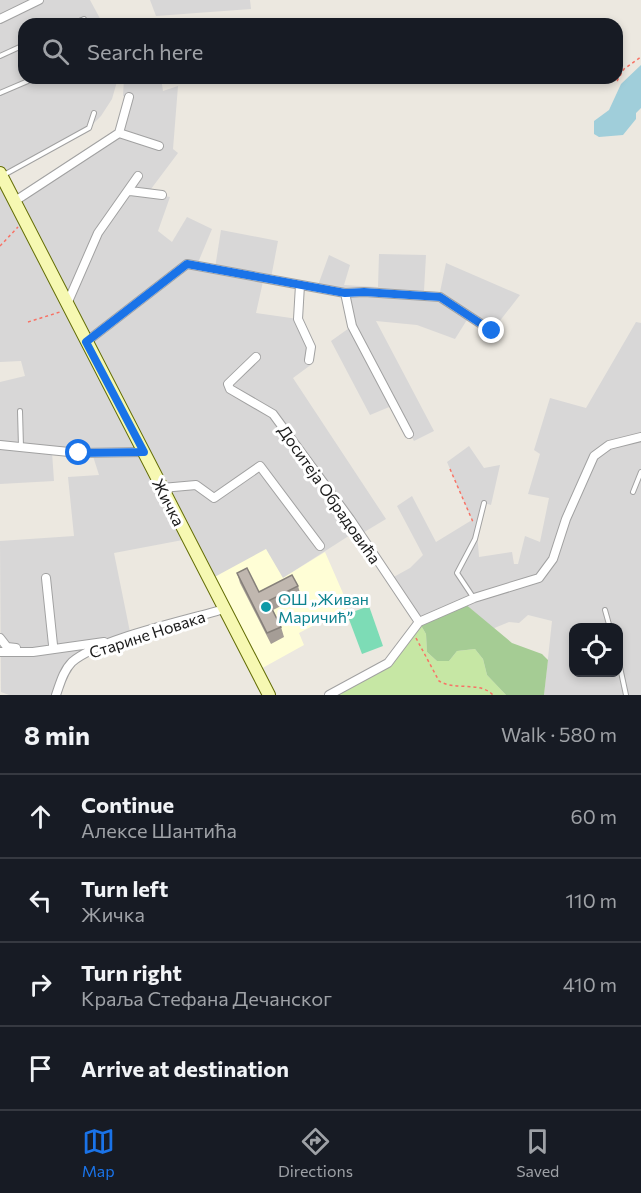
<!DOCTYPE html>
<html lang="en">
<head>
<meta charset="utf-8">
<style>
	body { margin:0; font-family:Commissioner,sans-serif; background:#20242c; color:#f1f3f6 }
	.controls { position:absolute; right:18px; bottom:18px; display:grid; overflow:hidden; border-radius:12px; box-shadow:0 3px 9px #0003 }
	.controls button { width:54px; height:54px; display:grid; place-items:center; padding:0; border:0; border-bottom:2px solid #363941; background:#171b24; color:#f1f3f6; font:30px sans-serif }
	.stop { position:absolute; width:18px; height:18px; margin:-14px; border:4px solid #1a73e8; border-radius:50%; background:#fff }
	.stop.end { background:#1a73e8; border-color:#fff; box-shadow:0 2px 6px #0008 }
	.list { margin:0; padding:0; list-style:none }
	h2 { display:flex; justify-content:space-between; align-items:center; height:78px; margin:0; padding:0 24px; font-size:26px }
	h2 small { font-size:20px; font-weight:400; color:#9ea1a6 }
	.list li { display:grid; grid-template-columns:39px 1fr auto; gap:18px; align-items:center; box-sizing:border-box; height:84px; padding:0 24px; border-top:2px solid #363941 }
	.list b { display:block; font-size:22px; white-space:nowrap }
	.list p { margin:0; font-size:20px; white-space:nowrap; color:#9ea1a6 }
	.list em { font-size:20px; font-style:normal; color:#9ea1a6 }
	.icon { flex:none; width:33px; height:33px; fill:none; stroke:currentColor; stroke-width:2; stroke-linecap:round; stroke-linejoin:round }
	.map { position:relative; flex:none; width:641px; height:695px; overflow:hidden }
	.search { position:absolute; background:#171b24; box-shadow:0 3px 9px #0003; left:18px; right:18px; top:18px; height:66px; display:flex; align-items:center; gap:15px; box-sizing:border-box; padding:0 21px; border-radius:18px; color:#9ea1a6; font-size:22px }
	.sheet { height:414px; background:#171b24 }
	nav { display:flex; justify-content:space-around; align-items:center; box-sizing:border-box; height:84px; border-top:2px solid #363941; background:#171b24; font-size:16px; color:#9ea1a6 }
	nav a { display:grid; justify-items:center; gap:3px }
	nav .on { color:#1a73e8 }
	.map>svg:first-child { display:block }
	.residential { fill:#d8d7d7; fill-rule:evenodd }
	.education { fill:#fffed6 }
	.grass { fill:#c6e7a4 }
	.forest { fill:#a5cc94 }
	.pitch { fill:#7ddcb6 }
	.water { fill:#a0ceda }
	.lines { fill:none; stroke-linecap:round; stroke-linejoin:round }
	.lane-casing { stroke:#a1a1a1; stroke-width:6 }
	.street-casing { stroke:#a1a1a1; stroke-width:10 }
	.secondary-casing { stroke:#636d05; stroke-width:14 }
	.path { stroke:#f87265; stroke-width:1.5; stroke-dasharray:3 3; stroke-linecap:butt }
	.lane { stroke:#fff; stroke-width:4 }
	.street { stroke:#fff; stroke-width:8 }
	.secondary { stroke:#f6f8b2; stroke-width:12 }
	.wall { fill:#a59d96 }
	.building { fill:#c0b7af; stroke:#86807a; stroke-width:1.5 }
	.route { stroke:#1a73e8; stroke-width:8 }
	.culture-dot { fill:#0f9aa8; stroke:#fff; stroke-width:2 }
	.labels { text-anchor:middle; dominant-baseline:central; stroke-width:6; stroke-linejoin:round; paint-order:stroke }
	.street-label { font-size:16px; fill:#1a1a1a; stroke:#fff }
	.culture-label { font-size:16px; fill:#0d838f; stroke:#fff; text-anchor:start }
</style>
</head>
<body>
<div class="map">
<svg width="641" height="695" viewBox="0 0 641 695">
	<rect width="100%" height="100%" fill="#ece8e0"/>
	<path class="residential" d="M0,0H90L103,24H24V78H118L112,99L101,116L89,128L6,174L19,197L119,133L129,97L123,96L124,78H161L163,91L178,86L173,149L178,153L148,193L170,197L158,231L172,242L187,217L212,229L197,265L215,268L221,230L278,241L271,278L264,277L256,313L298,319L311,347L309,360L312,364L293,378L386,519L361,534L358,530L283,578L209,580L188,539L114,553L131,637L97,648L65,672L57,695H9L1,692L0,541L74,536L68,477L99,475L92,453L52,452L54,481L0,484V382L25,376L21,361L0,362Z
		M150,0H250L251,9L156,16Z
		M379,254L426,255L424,291L440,292L446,263L520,295L492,331L470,315L455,339L417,325L376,321L434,431L414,441L394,405L370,415L331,341L352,326L345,294L317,288L329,255L350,265L344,285L378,287Z
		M636,322L641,323V695H544L552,621L528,615L519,623L509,622L492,629L464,603L419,622L390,579L410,568L423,555L397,506L412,496L436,542L472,520L447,462L469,446L484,468L500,465L491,505L484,503L477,531L479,557L512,552L514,564H518L525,536L540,542L549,498L528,494L540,454L534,450L550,398L586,408ZM574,628H618V672H574Z"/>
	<path class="education" d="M266,549L283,578L325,552L349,607L299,633L304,645L257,671L209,580Z"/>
	<path class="grass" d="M419,622L426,634L427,652L437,661H449L457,651L475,649L483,659L487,675L506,695H329L374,673Z"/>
	<path class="forest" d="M464,603L512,643L542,654L548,660L544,695H506L487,675L483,659L475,649L457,651L449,661H437L427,652L426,634L419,622Z"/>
	<path class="pitch" d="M369,606L383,646L362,654L347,614Z"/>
	<path class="water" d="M641,65V108L636,113V119L623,135L599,137L594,134V121L609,110L621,84Z"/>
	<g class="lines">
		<defs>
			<path id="lane" d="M72,24L84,19
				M0,56L24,45
				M0,93L35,78
				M2,176L89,128L94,113
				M20,411L21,447
				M633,492L641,472
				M473,597L457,573L475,539L484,503
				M605,610L610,628
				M618,658L626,695"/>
			<path id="street" d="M0,19L39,0
				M119,133L129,97
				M130,191L162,195
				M15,201L119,133L159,146
				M300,285L298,319L311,347L309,360
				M345,293L352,326L409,434
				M67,304L98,233L138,176
				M86,342L187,264L345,293L364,292L440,297L492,331
				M256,357L228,384L230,389L273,414L350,519L419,622
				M0,445L79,453L144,452
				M162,488L196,485L214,498L260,466L320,546
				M46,578L53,645
				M0,638L7,647L16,648
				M0,652H33L104,642
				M56,695C60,684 63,671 72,662C98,639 188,620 224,609
				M329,695L388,663L419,622L474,598L539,578L553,559L566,519L594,456L609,445L641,437"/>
			<path id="secondary" d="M0,173L269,695"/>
		</defs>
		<use href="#lane" class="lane-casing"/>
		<use href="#street" class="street-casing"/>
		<use href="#secondary" class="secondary-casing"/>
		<path class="path" d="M617,81L624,69L641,57
			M0,246L18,227
			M28,322L60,312
			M450,469L473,522
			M416,638L439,681C455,691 480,681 493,695"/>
		<use href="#lane" class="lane"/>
		<use href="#street" class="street"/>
		<use href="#secondary" class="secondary"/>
	</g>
	<path class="wall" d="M237,573L259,592L298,586L301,596L273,610L281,627L284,637L271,644L240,583Z"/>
	<path class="building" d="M247,568L259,592L292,575L298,586L268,601L281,627L267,633L237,573Z"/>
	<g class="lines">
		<path class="route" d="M79,453L144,452L86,342L187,264L345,293L364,292L440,297L492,331"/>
	</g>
	<circle class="culture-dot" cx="266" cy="607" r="6"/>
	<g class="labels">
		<g class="street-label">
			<text transform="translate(330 494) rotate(55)">Доситеја Обрадовића</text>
			<text transform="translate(169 502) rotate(63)">Жичка</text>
			<text transform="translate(147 634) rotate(-18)">Старине Новака</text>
		</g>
		<g class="culture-label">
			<text x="278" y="598">ОШ „Живан<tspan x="278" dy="18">Маричић”</tspan></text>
		</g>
	</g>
</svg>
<div class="controls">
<button><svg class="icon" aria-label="locate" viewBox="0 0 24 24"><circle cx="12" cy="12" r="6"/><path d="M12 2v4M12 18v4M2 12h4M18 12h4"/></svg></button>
</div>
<div class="stop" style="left:79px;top:453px"></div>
<div class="stop end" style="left:492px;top:331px"></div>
<div class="search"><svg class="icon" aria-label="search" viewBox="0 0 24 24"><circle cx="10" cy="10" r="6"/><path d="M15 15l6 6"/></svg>Search here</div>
</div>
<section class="sheet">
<h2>8 min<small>Walk · 580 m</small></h2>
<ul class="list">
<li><svg class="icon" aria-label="ahead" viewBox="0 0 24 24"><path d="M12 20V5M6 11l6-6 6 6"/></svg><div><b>Continue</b><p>Алексе Шантића</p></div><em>60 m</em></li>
<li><svg class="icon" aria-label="left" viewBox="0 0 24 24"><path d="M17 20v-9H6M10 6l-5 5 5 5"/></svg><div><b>Turn left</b><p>Жичка</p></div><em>110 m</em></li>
<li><svg class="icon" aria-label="right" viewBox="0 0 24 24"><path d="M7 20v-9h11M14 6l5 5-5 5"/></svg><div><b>Turn right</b><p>Краља Стефана Дечанског</p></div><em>410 m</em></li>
<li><svg class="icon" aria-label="arrive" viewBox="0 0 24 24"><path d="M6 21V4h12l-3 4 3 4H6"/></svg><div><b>Arrive at destination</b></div></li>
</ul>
</section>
<nav>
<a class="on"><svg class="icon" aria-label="map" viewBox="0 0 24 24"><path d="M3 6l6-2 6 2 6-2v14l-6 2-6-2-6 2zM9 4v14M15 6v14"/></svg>Map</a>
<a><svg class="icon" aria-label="directions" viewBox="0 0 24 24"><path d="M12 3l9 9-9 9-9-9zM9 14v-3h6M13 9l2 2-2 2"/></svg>Directions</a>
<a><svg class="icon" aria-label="saved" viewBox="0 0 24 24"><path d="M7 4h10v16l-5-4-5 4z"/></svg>Saved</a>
</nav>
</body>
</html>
